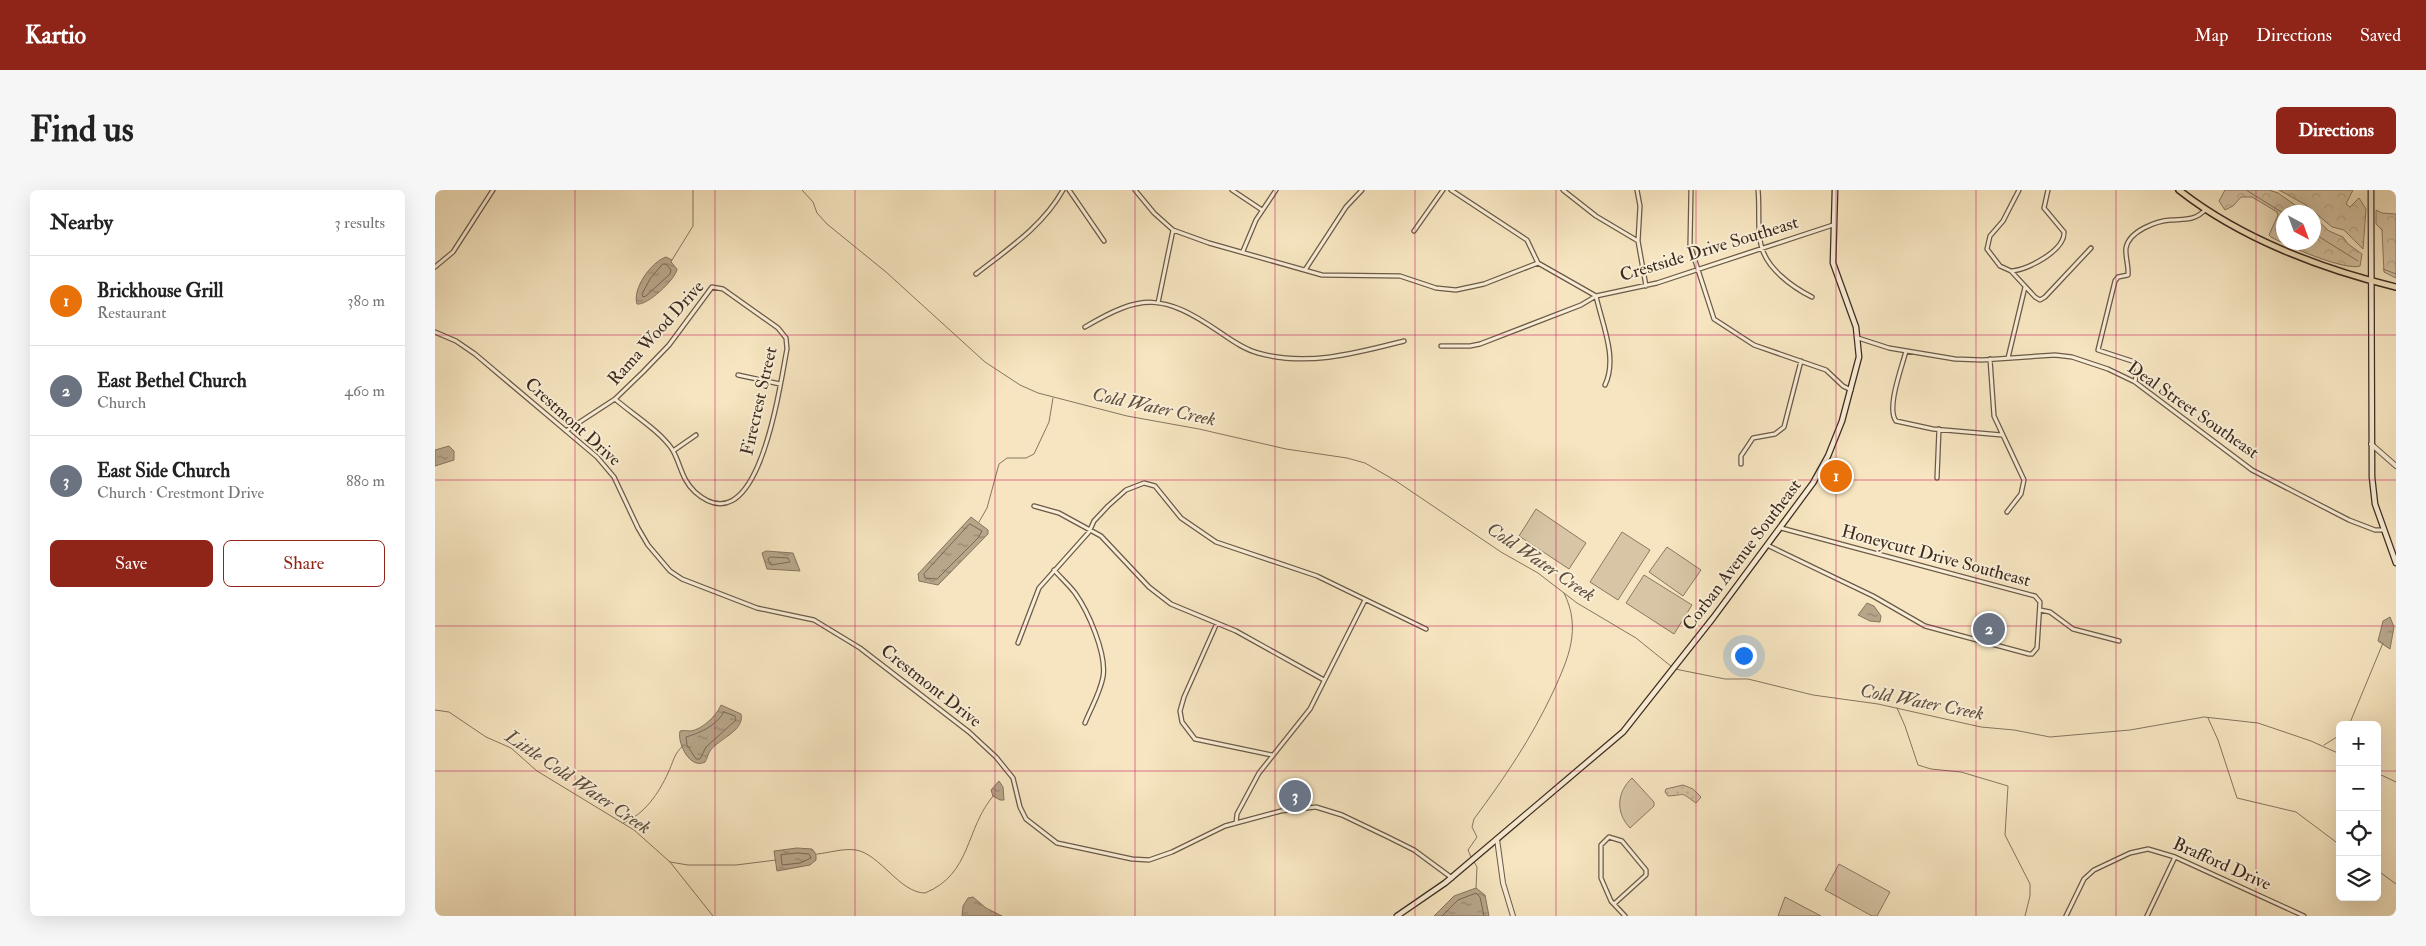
<!DOCTYPE html>
<html lang="en">
<head>
<meta charset="utf-8">
<style>
	body { margin:0; font-family:"IM FELL Double Pica",serif; background:#f6f6f6; color:#222 }
	.controls { position:absolute; right:15px; bottom:15px; display:grid; overflow:hidden; border-radius:8px; box-shadow:0 5px 20px #0002 }
	.controls button { width:45px; height:45px; display:grid; place-items:center; padding:0; border:0; border-bottom:1px solid #e0e0e0; background:#fff; color:#222; font:25px sans-serif }
	.compass { position:absolute; left:1841px; top:15px; width:45px; height:45px; border-radius:50%; background:#fff; box-shadow:0 5px 20px #0002; rotate:139deg }
	.you { position:absolute; left:1308px; top:465px; width:18px; height:18px; margin:-12px; border:4px solid #fff; border-radius:50%; background:#1a73e8; box-shadow:0 0 0 8px #1a73e833 }
	.badge { display:grid; place-items:center; width:32px; height:32px; border-radius:50%; background:#8f2418; color:#fff; font-size:16px; font-weight:700 }
	.pin { position:absolute; translate:-50% -50%; border:2px solid #fff; box-shadow:0 1px 5px #0006 }
	.list { margin:0; padding:0; list-style:none }
	h2 { display:flex; justify-content:space-between; align-items:center; height:65px; margin:0; padding:0 20px; font-size:21px }
	h2 small { font-size:16px; font-weight:400; color:#767676 }
	.list li { display:grid; grid-template-columns:32px 1fr auto; gap:15px; align-items:center; box-sizing:border-box; height:90px; padding:0 20px; border-top:1px solid #e0e0e0 }
	.list b { display:block; font-size:19px; white-space:nowrap }
	.list p { margin:0; font-size:16px; white-space:nowrap; color:#767676 }
	.list em { font-size:16px; font-style:normal; color:#767676 }
	.actions { display:flex; gap:10px; padding:15px 20px }
	.actions a { flex:1; padding:11px 0; border:1px solid #8f2418; border-radius:8px; text-align:center; font-size:18px; color:#8f2418 }
	.actions .main { background:#8f2418; color:#fff }
	.icon { flex:none; width:28px; height:28px; fill:none; stroke:currentColor; stroke-width:2; stroke-linecap:round; stroke-linejoin:round }
	.map { position:relative; flex:none; width:1961px; height:726px; overflow:hidden; border-radius:8px }
	header { display:flex; align-items:center; gap:30px; box-sizing:border-box; height:70px; padding:0 25px; background:#8f2418; color:#fff }
	header strong { font-size:24px }
	nav { display:flex; gap:28px; margin-inline-start:auto; font-size:18px }
	.intro { display:flex; align-items:center; justify-content:space-between; box-sizing:border-box; height:120px; padding:0 30px }
	h1 { margin:0; font-size:35px }
	.button { padding:12px 22px; border-radius:8px; background:#8f2418; color:#fff; font-size:18px; font-weight:700 }
	main { display:flex; gap:30px; padding:0 30px }
	aside { flex:1; background:#fff; border-radius:8px; box-shadow:0 5px 20px #0002 }
	.map>svg:first-child { display:block }
	.forest { fill:url(#forest-crowns); stroke:#8a7862 }
	.park { fill:url(#park-dots); stroke:#8a7862 }
	.pitch { fill:#d7c5a5; stroke:#8a7862 }
	.water { fill:url(#water-ripples); stroke:#867560 }
	.lines { fill:none; stroke-linecap:round; stroke-linejoin:round }
	.shore { stroke:#7a6855; stroke-width:1 }
	.stream { stroke:#867560; stroke-width:1 }
	.minor-casing { stroke:#6b5a48; stroke-width:5.5 }
	.tertiary-casing { stroke:#6b5a48; stroke-width:6 }
	.secondary-casing { stroke:#3d2b20; stroke-width:7 }
	.primary-casing { stroke:#3d2b20; stroke-width:8 }
	.minor { stroke:#f9eed6; stroke-width:3 }
	.tertiary { stroke:#f9eed6; stroke-width:4 }
	.secondary { stroke:#f9eed6; stroke-width:4.5 }
	.primary { stroke:#f6e5c0; stroke-width:5 }
	.grid { fill:none; stroke:#c2185b; stroke-width:1; stroke-opacity:0.55 }
	.labels { text-anchor:middle; dominant-baseline:central; stroke-width:4; stroke-linejoin:round; paint-order:stroke }
	.street-label { font-size:18px; fill:#3d2b20; stroke:#f9eed6 }
	.water-label { font-size:19px; font-style:italic; fill:#625040; stroke:#f9eed6 }
</style>
</head>
<body>
<header>
<strong>Kartio</strong>
<nav><a>Map</a><a>Directions</a><a>Saved</a></nav>
</header>
<div class="intro"><h1>Find us</h1><a class="button">Directions</a></div>
<main>
<aside>
<h2>Nearby<small>3 results</small></h2>
<ul class="list">
<li><span class="badge" style="background:#e8710a">1</span><div><b>Brickhouse Grill</b><p>Restaurant</p></div><em>380 m</em></li>
<li><span class="badge" style="background:#6b7280">2</span><div><b>East Bethel Church</b><p>Church</p></div><em>460 m</em></li>
<li><span class="badge" style="background:#6b7280">3</span><div><b>East Side Church</b><p>Church · Crestmont Drive</p></div><em>880 m</em></li>
</ul>
<div class="actions"><a class="main">Save</a><a>Share</a></div>
</aside>
<div class="map">
<svg width="1961" height="726" viewBox="0 0 1961 726">
	<defs>
		<pattern id="forest-crowns" width="20" height="18" patternUnits="userSpaceOnUse" patternTransform="scale(1.25)"><rect width="20" height="18" fill="#d7c5a5"/><path d="M2 6a3 3 0 1 1 6 0M12 15a3 3 0 1 1 6 0" fill="none" stroke="#b9a98e"/></pattern>
		<pattern id="park-dots" width="8" height="8" patternUnits="userSpaceOnUse" patternTransform="scale(1.25)"><rect width="8" height="8" fill="#d7c5a5"/><path d="M2 2h.1M6 6h.1" fill="none" stroke="#b9a98e" stroke-width="1.8" stroke-linecap="round"/></pattern>
		<pattern id="water-ripples" width="26" height="14" patternUnits="userSpaceOnUse" patternTransform="scale(1.25)"><rect width="26" height="14" fill="#b7a68a"/><path d="M2 4q2-2 4 0t4 0M15 11q2-2 4 0t4 0" fill="none" stroke="#968770"/></pattern>
	</defs>
	<rect width="100%" height="100%" fill="#f6e5c0"/>
	<filter id="stains"><feTurbulence type="fractalNoise" baseFrequency=".004" numOctaves="4"/><feColorMatrix values="0 0 0 0 .2 0 0 0 0 .09 0 0 0 0 .02 0 0 0 .5 -.17"/></filter>
	<radialGradient id="worn" r=".72"><stop offset=".6" stop-color="#630" stop-opacity="0"/><stop offset="1" stop-color="#630" stop-opacity=".3"/></radialGradient>
	<path class="forest" d="M1790,0H1834L1843,3L1870,22H1848V52H1878L1879,27L1894,41L1908,47L1913,54L1927,64L1925,76C1910,81 1852,56 1836,47L1834,45L1843,25L1842,22L1817,7H1806L1798,16L1790,20L1784,11Z
		M1844,0H1918L1911,14L1915,17L1924,8L1931,19L1928,59L1909,40L1897,37L1871,15Z
		M1941,20L1947,23L1961,24V88L1949,82L1947,40L1941,34Z"/>
	<path class="park" d="M1248,595L1258,599L1266,607L1261,613C1244,601 1252,605 1233,606L1230,602L1231,599Z"/>
	<path class="pitch" d="M1101,319L1151,353L1134,379L1084,346Z
		M1187,342L1215,360L1183,410L1155,392Z
		M1232,357L1266,380L1248,406L1214,382Z
		M1209,385L1257,415L1239,444L1191,413Z
		M1197,588L1219,612V616L1195,638C1180,622 1182,602 1197,588Z
		M1404,674L1455,702L1442,726H1437L1390,700Z
		M1350,707L1386,726H1343Z"/>
	<path class="water" d="M231,67L237,70L236,72L242,79C241,89 212,116 202,114C197,99 216,72 231,67Z
		M14,256L19,261V270L0,276V260Z
		M536,327L553,340V344L503,395L484,391L483,384Z
		M331,361L358,363L365,381L332,379L327,363Z
		M1432,413L1439,416L1446,426L1445,432L1435,431L1423,425Z
		M1955,427L1959,437L1955,459L1943,451L1948,431Z
		M286,515L306,524C310,541 283,549 275,561C273,564 272,569 270,572C255,580 242,553 245,541C249,540 252,541 256,541C268,539 282,525 286,515Z
		M564,591L568,597L569,610H565L558,606L556,600Z
		M362,658L377,659L381,664V670L375,675L342,681L339,661Z
		M1041,698L1050,705L1054,726H999L1019,706Z
		M538,707L551,718L567,726H527L528,716L533,708Z"/>
	<g class="lines">
		<path class="shore" d="M228,74H231L236,80L235,84L211,106L208,107L207,104L215,89Z
			M535,334L547,341L543,348L502,389L490,388L489,384Z
			M336,367L353,368L355,372L336,375L333,369Z
			M289,522L300,526L301,530L271,557L265,569H261L252,555L251,547C265,543 281,536 289,522Z
			M363,663L374,664L376,668L365,673L347,675L346,665Z
			M1007,726L1023,710L1041,703L1045,707L1049,726"/>
		<path class="stream" d="M367,0L378,12L382,23L392,34L451,82L550,172L585,195L603,203L692,226L764,239L851,259L912,268L930,273L961,291L1066,362L1103,383L1142,413L1201,448L1237,477
			M1811,0L1848,23
			M1878,43L1923,71
			M237,70L258,36V0
			M1948,79L1961,84
			M544,332L552,318L564,274L572,268H591L599,264L614,232L618,208
			M1240,479L1290,489H1313L1378,505L1443,514L1546,537L1579,540L1615,547L1695,540L1769,527L1823,533L1876,551L1905,564
			M1462,518L1470,536L1483,575L1496,579L1526,582L1573,596L1570,645L1595,694V706L1590,726
			M0,520L14,522L51,547L76,558L102,581L199,640L235,672L278,726
			M1773,528L1783,550L1802,608L1861,622L1905,655
			M1914,535L1948,453
			M1889,555L1905,545
			M1942,583L1961,592
			M188,633C209,625 224,603 233,583C238,573 239,563 248,556
			M382,664C394,663 408,658 421,660C445,664 465,703 490,703C537,684 530,638 559,605
			M1036,667L1033,660L1042,647L1037,637L1039,629C1070,587 1096,549 1118,502C1133,469 1147,439 1129,403
			M1038,670L1042,677L1041,698
			M235,672L253,675H301L341,670
			M1942,680L1961,694"/>
		<defs>
			<path id="minor" d="M634,0L669,51
				M700,0L719,23L738,40L774,53L887,85L965,86L1001,98L1021,100L1049,94L1103,73
				M797,0L827,20
				M1016,0L1092,50L1103,73L1161,106L1222,93L1398,35
				M1128,0L1161,26L1203,51
				M1202,0L1205,16L1203,51L1211,96
				M1256,0L1255,55L1279,129L1319,155L1391,180L1408,196L1416,200
				M1323,0C1325,18 1322,38 1326,55C1331,78 1357,97 1377,107
				M1584,0L1568,31L1555,46L1552,59L1565,76L1576,81L1600,107L1605,110L1610,107L1656,58
				M979,41L1008,0
				M808,61L821,30L841,0
				M0,77L18,62L58,0
				M870,80L911,17L927,0
				M1577,81C1593,79 1630,61 1629,42L1609,18L1613,0
				M541,84C573,59 608,36 628,0
				M723,113L738,40
				M650,137C707,103 728,104 783,141C795,149 808,159 823,163C872,177 922,163 969,151
				M0,142L21,151L40,164L162,267L179,287L203,338L213,355L235,381L247,389L322,418L379,430L425,458L534,542L561,567L578,588L585,617L591,629L622,653L697,669L714,670L737,662L790,636L846,621L881,617L907,625L953,647L979,660L1017,688
				M1423,148L1454,158L1520,169L1547,170L1620,165L1637,167L1673,179L1700,192L1817,280L1914,330L1940,340H1949
				M1006,156H1035L1045,154L1146,115L1161,106C1167,134 1183,168 1170,195
				M1471,161C1467,177 1451,218 1461,231L1498,239L1567,245
				M1573,168L1590,97
				M1555,169L1559,226L1589,290L1586,304L1572,322
				M303,185L345,194
				M1700,192L1703,173L1663,160L1680,91L1683,87L1693,85C1694,76 1690,67 1691,58C1694,41 1721,31 1736,30C1750,29 1760,31 1771,19
				M131,241L180,209L208,182L234,155L277,97L288,99L343,138L351,148L352,159C345,193 324,359 260,302C246,289 246,274 237,259C225,241 196,223 180,209
				M238,261L261,245
				M1306,274V266L1318,248L1340,244L1349,237L1366,171
				M1502,288L1504,239
				M599,316L624,323L666,346L714,397L736,414L801,441L889,490
				M1332,355L1438,406L1490,436L1594,464H1597L1602,458L1605,412L1600,406L1346,338
				M619,380C626,388 634,395 640,403C653,421 672,464 668,487C665,503 656,518 650,533
				M1605,420L1615,422L1638,439L1684,451
				M782,433L749,507L745,521L747,532L760,549L837,565
				M583,453L604,398L654,342L659,331L673,316L691,300L709,293L720,296L746,328L781,352L882,386L991,439
				M801,633L802,624L824,583L875,519L930,410
				M1179,714L1211,685V680L1187,651L1174,647L1166,655V688L1176,711L1190,726
				M1631,726L1649,689L1659,680L1695,663L1713,659L1740,667L1869,726
				M1712,726L1740,667"/>
			<path id="tertiary" d="M1936,254L1961,276
				M1062,649L1068,693L1078,726"/>
			<path id="secondary" d="M1936,0L1937,287L1940,314L1961,373
				M962,726L1010,693L1188,542L1278,428L1378,293L1393,266L1407,231L1424,167L1421,137L1398,73L1400,0"/>
			<path id="primary" d="M1744,0C1805,48 1886,79 1961,97"/>
		</defs>
		<use href="#minor" class="minor-casing"/>
		<use href="#tertiary" class="tertiary-casing"/>
		<use href="#secondary" class="secondary-casing"/>
		<use href="#primary" class="primary-casing"/>
		<use href="#minor" class="minor"/>
		<use href="#tertiary" class="tertiary"/>
		<use href="#secondary" class="secondary"/>
		<use href="#primary" class="primary"/>
	</g>
	<path class="grid" d="M140,0V726M280,0V726M420,0V726M560,0V726M700,0V726M840,0V726M980,0V726M1121,0V726M1261,0V726M1401,0V726M1541,0V726M1681,0V726M1821,0V726M0,145H1961M0,290H1961M0,436H1961M0,581H1905M1942,581H1961"/>
	<g class="labels">
		<g class="street-label">
			<text transform="translate(1274 59) rotate(-17)">Crestside Drive Southeast</text>
			<text transform="translate(221 143) rotate(-48)">Rama Wood Drive</text>
			<text transform="translate(324 211) rotate(-77)">Firecrest Street</text>
			<text transform="translate(1758 220) rotate(35)">Deal Street Southeast</text>
			<text transform="translate(138 232) rotate(42)">Crestmont Drive</text>
			<text transform="translate(1307 365) rotate(-53)">Corban Avenue Southeast</text>
			<text transform="translate(1501 366) rotate(15)">Honeycutt Drive Southeast</text>
			<text transform="translate(496 496) rotate(38)">Crestmont Drive</text>
			<text transform="translate(1787 674) rotate(24)">Brafford Drive</text>
		</g>
		<g class="water-label">
			<text transform="translate(719 217) rotate(12)">Cold Water Creek</text>
			<text transform="translate(1106 372) rotate(34)">Cold Water Creek</text>
			<text transform="translate(1487 512) rotate(11)">Cold Water Creek</text>
			<text transform="translate(143 592) rotate(34)">Little Cold Water Creek</text>
		</g>
	</g>
	<rect width="100%" height="100%" filter="url(#stains)"/>
	<rect width="100%" height="100%" fill="url(#worn)"/>
</svg>
<div class="controls">
<button>+</button>
<button>−</button>
<button><svg class="icon" aria-label="locate" viewBox="0 0 24 24"><circle cx="12" cy="12" r="6"/><path d="M12 2v4M12 18v4M2 12h4M18 12h4"/></svg></button>
<button><svg class="icon" aria-label="layers" viewBox="0 0 24 24"><path d="M12 4l9 5-9 5-9-5zM3 14l9 5 9-5"/></svg></button>
</div>
<svg class="compass" viewBox="-18 -18 36 36"><path d="M0-13l5 13h-10z" fill="#e53935"/><path d="M0 13l5-13h-10z" fill="#767676"/></svg>
<div class="you"></div>
<div class="pin badge" style="left:1401px;top:286px;background:#e8710a">1</div>
<div class="pin badge" style="left:1554px;top:439px;background:#6b7280">2</div>
<div class="pin badge" style="left:860px;top:606px;background:#6b7280">3</div>
</div>
</main>
</body>
</html>
